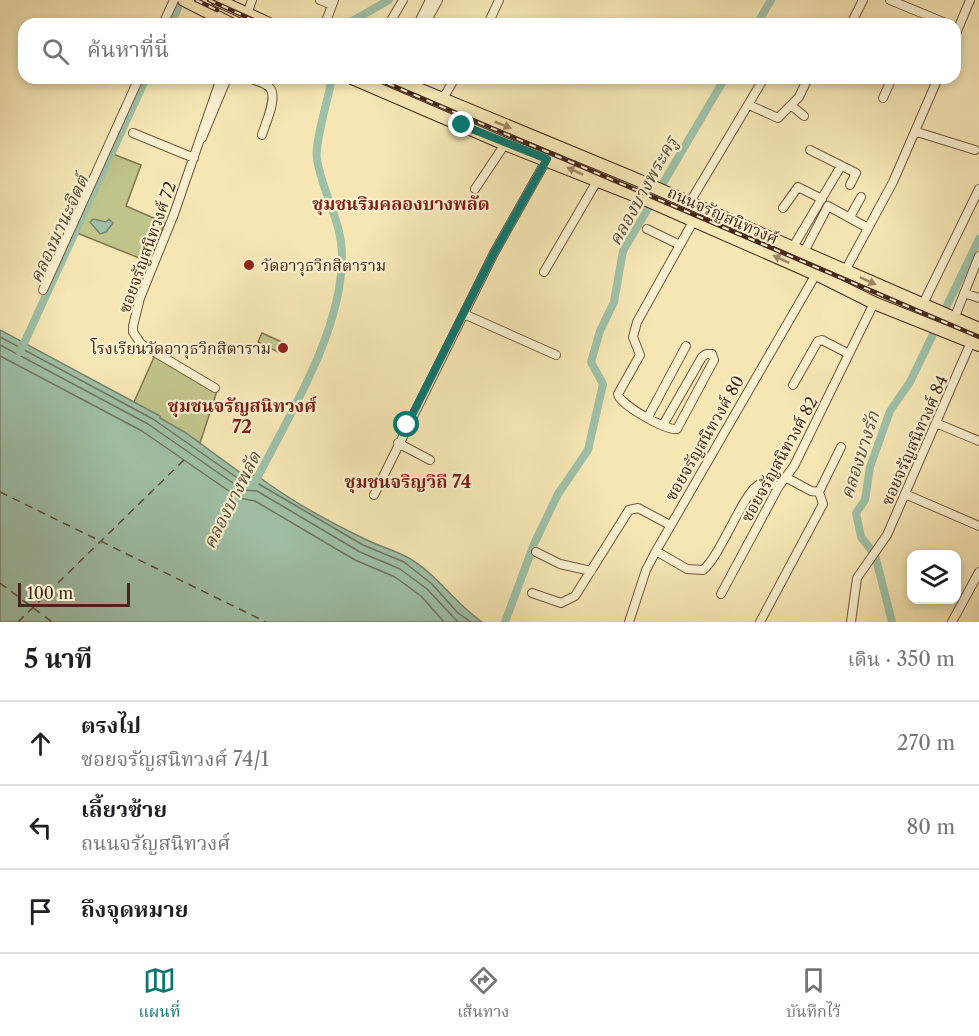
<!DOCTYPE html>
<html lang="th">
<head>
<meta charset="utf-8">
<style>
	body { margin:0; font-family:"Libre Caslon Text","Noto Serif Thai",serif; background:#f2f2f2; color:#202124 }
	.controls { position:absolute; right:18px; bottom:18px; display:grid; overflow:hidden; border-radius:12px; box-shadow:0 3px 9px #0003 }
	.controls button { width:54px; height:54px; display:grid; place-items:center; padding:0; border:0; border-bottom:2px solid #e0e0e0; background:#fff; color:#202124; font:30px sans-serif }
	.scale { position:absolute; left:18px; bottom:15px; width:112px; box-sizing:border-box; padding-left:6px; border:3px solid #452719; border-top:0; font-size:16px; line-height:21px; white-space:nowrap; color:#452719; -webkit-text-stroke:4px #f8efce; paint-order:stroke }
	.stop { position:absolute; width:18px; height:18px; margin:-14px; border:4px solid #0f766e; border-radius:50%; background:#fff }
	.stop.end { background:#0f766e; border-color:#fff; box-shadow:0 2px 6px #0008 }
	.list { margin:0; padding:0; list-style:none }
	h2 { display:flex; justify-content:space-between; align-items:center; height:78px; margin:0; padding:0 24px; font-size:26px }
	h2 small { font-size:20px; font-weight:400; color:#757577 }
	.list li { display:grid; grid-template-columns:39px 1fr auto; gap:18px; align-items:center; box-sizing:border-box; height:84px; padding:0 24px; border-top:2px solid #e0e0e0 }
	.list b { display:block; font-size:22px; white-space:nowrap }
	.list p { margin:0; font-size:20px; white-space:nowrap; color:#757577 }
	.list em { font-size:20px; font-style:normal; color:#757577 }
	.icon { flex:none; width:33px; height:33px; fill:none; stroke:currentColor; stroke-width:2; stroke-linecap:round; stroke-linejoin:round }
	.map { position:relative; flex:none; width:979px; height:622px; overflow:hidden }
	.search { position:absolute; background:#fff; box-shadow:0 3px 9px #0003; left:18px; right:18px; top:18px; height:66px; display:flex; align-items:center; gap:15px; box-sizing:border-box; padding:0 21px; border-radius:18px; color:#757577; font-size:22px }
	.sheet { height:330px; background:#fff }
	nav { display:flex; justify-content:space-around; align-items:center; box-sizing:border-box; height:84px; border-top:2px solid #e0e0e0; background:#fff; font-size:16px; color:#757577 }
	nav a { display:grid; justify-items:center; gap:3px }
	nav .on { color:#0f766e }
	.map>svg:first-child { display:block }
	.green { fill:#c0c48a; stroke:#827652; stroke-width:1.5 }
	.water { fill:#9ec0a7; stroke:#7a836e; stroke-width:1.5 }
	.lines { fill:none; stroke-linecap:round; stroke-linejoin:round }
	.shore { stroke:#727460; stroke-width:1.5 }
	.canal { stroke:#9ec0a7; stroke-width:8 }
	.ferry { stroke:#5b4d3c; stroke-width:1.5; stroke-dasharray:8 6; stroke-linecap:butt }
	.minor-casing { stroke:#715740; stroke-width:10 }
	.primary-casing { stroke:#452719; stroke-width:14 }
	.minor { stroke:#f8efce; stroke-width:8 }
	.primary { stroke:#f5e6b4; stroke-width:12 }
	.rail-casing { stroke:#452719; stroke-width:4.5 }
	.rail { stroke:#f8efce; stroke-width:2; stroke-dasharray:7; stroke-linecap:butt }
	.oneway { fill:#9d8666 }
	.route { stroke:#0f766e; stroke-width:8 }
	.poi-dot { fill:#8f2418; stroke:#f8efce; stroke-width:2 }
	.labels { text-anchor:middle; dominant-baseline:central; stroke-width:4.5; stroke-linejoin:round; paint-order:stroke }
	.street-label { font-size:16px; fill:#452719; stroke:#f8efce }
	.poi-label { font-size:16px; fill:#452719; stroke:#f8efce; text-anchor:start }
	.water-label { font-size:18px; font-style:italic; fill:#5b4d3c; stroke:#f8efce }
	.neighbourhood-label { font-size:18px; font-weight:bold; fill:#7a1f14; stroke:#f8efce }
</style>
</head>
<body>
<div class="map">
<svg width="979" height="622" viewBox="0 0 979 622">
	<rect width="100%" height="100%" fill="#f5e6b4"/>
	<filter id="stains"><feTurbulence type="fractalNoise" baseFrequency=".00333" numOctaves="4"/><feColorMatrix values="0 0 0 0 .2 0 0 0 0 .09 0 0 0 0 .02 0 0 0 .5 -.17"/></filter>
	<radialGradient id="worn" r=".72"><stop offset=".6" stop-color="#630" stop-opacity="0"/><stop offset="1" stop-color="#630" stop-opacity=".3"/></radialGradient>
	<path class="green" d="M113,154L141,165L126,206L165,223L149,262L77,233Z
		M262,333L284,343L280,353L258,342Z
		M155,355L217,391L200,443L134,402Z"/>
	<path class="water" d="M93,219L106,222L109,219L113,223L106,232L100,234L90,222Z
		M0,330L160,416V418L186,433L249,479L255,474C288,499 329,522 367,540C379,546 393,550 405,556C436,572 454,603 482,622H0Z"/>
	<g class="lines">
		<path class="shore" d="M0,337L153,419L246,484L257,483L363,545L404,562L432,584L458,613L471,622
			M0,345L148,424L243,490L257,491L360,552L400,569L427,589L458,622
			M0,356L142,431L239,498L255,501L355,560L395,577L421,596L444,622"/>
		<path class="canal" d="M171,24L178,8
			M347,24L389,0
			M757,24L771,0
			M20,352L146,78
			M254,484C288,417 342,333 342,256C342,221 322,192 317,159C314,144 329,96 332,78
			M505,622L534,544L558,494L588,450L603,384L591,362L600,331L614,302L623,251L725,78
			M892,622L875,555L861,537L856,513L865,500L870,467L890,411L910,382L979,239"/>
		<path class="ferry" d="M0,492L266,622
			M0,583L52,622
			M18,622L187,457"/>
		<defs>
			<path id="minor" d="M320,0L332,5
				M890,0L948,24
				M247,14L252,0
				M853,20L863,0
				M163,24L174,0
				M325,24L334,0
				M389,24L403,0
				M418,24L430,0
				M425,24L438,0
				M488,24L499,0
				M955,36L970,0
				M248,78C254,80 266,83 270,88C278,98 265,124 262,135
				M883,98L892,78
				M442,100L455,78
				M749,105L778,118L799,97L808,78
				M792,106L804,116
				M917,132L975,150
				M133,133L194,158
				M202,138L227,78
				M810,150L856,173L850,185
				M475,189L505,144
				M690,202L764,78
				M783,208L798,187L822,199
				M850,217L861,197
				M647,229L680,245
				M793,247L841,166
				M804,252L828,206L868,228
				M845,271L893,182L938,78
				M544,272L597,181
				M43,290L139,78
				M964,293L979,298
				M923,304L979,189
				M464,314L556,355
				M954,319L979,256
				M793,385L818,341L822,340L849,354
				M215,388L141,344L133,332V326L140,298L174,214L221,78
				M648,417L686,346
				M936,423L979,441
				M663,425L702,357L706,354H712L714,360L677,429C666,431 619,404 618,394L640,355L633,337L637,322L694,220
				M398,443L430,460
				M787,478L811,491L819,492
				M905,494L979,526
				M374,495L494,253L547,159
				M656,551L687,569L703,570C721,556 744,490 760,484C766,482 773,485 779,486
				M536,552L560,564L591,571
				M532,593L561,603L575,596L629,510L638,508L670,525
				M721,594L779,486L794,466L874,303
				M629,622L646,570L656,551L816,274
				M760,622L823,504L819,492L841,447
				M851,622L857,578L887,535L971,342
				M952,622L979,572"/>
			<path id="primary" d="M184,0L231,24
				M217,0L269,24
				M352,78L505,144L649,201L820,276L874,303L979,345
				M392,78L633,178L979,329"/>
		</defs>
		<use href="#minor" class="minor-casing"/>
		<use href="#primary" class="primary-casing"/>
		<use href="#minor" class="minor"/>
		<use href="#primary" class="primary"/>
		<defs>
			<path id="rail" d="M196,0L217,10
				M209,0L262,24
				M375,78L979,337"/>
		</defs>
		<use href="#rail" class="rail-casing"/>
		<use href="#rail" class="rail"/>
	</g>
	<defs><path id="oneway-solid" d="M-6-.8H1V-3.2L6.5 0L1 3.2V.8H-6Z" transform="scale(1.5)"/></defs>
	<g class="oneway">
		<use href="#oneway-solid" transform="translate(503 125) rotate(22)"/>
		<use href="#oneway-solid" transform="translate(575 171) rotate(-156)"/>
		<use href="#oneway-solid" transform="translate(781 259) rotate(-155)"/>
		<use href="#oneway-solid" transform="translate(868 281) rotate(25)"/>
	</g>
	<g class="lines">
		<path class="route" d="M407,425L494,253L547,159L462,125"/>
	</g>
	<g class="poi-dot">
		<circle cx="249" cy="265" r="6"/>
		<circle cx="283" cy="348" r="6"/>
	</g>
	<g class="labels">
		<g class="street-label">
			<text transform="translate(723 215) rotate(24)">ถนนจรัญสนิทวงศ์</text>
			<text transform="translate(147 247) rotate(-70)">ซอยจรัญสนิทวงศ์ 72</text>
			<text transform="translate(704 438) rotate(-60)">ซอยจรัญสนิทวงศ์ 80</text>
			<text transform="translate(914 440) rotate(-66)">ซอยจรัญสนิทวงศ์ 84</text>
			<text transform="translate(779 459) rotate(-61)">ซอยจรัญสนิทวงศ์ 82</text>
		</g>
		<g class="poi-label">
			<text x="261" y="265">วัดอาวุธวิกสิตาราม</text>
			<text x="271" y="348" text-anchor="end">โรงเรียนวัดอาวุธวิกสิตาราม</text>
		</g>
		<g class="water-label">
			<text transform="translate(643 191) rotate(-61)">คลองบางพระครู</text>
			<text transform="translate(59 229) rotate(-65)">คลองมานะจิตต์</text>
			<text transform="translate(860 455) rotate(-72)">คลองบางรัก</text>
			<text transform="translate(232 500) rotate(-63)">คลองบางพลัด</text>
		</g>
		<g class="neighbourhood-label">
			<text x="401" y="204">ชุมชนริมคลองบางพลัด</text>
			<text x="242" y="406">ชุมชนจรัญสนิทวงศ์<tspan x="242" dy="21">72</tspan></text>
			<text x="408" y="482">ชุมชนจริญวิถี 74</text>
		</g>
	</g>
	<rect width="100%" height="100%" filter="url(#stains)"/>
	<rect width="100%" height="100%" fill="url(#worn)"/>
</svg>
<div class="controls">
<button><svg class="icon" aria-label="layers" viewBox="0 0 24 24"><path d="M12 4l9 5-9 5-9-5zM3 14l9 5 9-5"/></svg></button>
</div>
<div class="scale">100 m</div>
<div class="stop" style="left:407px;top:425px"></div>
<div class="stop end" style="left:462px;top:125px"></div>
<div class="search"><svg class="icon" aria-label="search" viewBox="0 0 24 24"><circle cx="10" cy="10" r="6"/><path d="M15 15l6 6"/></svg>ค้นหาที่นี่</div>
</div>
<section class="sheet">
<h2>5 นาที<small>เดิน · 350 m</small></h2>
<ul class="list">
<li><svg class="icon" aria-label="ahead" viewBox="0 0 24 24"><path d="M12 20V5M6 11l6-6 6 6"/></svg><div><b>ตรงไป</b><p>ซอยจรัญสนิทวงศ์ 74/1</p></div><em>270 m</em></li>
<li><svg class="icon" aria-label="left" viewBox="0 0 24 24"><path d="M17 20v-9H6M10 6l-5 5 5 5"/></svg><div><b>เลี้ยวซ้าย</b><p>ถนนจรัญสนิทวงศ์</p></div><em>80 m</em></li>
<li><svg class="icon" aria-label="arrive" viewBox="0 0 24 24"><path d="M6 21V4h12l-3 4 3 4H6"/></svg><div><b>ถึงจุดหมาย</b></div></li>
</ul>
</section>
<nav>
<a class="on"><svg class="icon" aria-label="map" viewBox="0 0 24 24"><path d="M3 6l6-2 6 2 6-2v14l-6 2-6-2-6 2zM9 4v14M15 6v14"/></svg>แผนที่</a>
<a><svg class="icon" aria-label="directions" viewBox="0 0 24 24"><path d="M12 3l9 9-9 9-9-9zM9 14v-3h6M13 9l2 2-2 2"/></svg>เส้นทาง</a>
<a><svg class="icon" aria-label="saved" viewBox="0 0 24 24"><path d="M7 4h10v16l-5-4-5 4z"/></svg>บันทึกไว้</a>
</nav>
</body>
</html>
